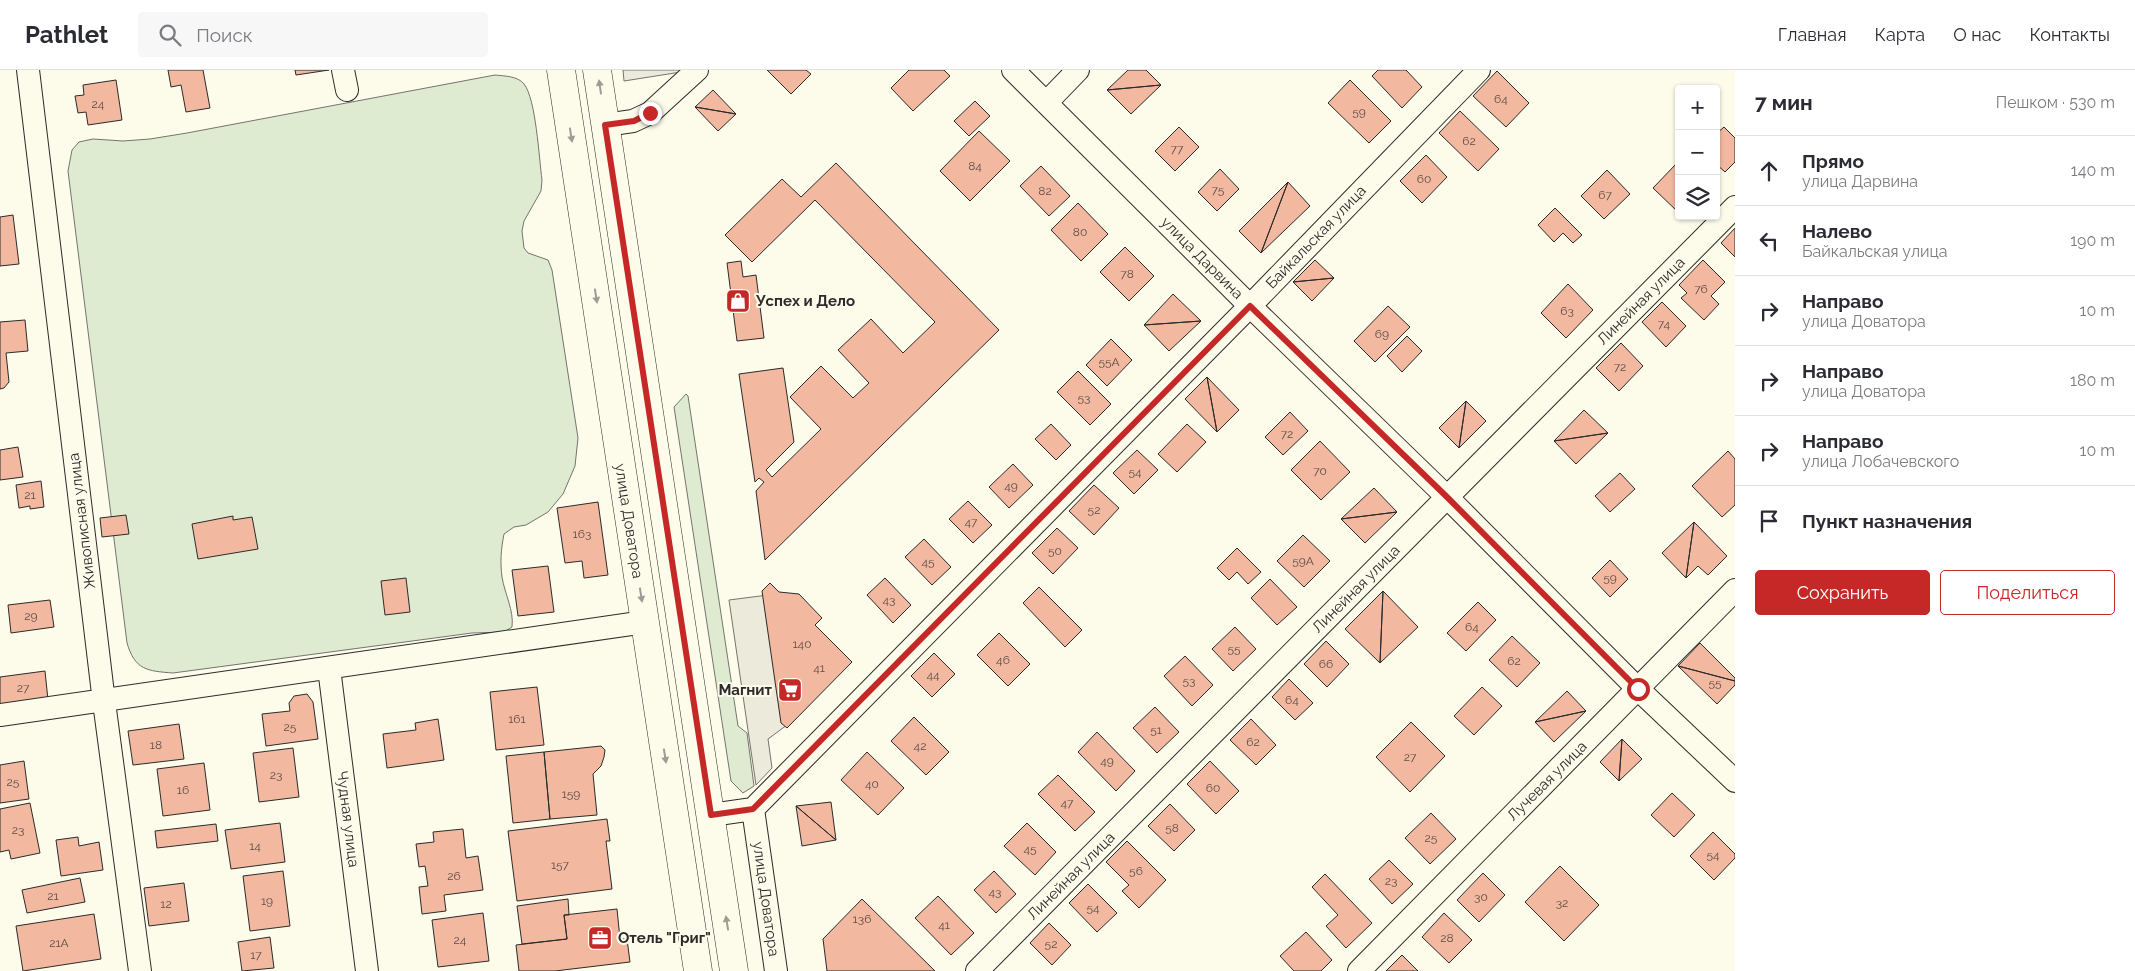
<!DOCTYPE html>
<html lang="ru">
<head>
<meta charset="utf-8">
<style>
	body { margin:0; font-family:Raleway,sans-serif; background:#f7f7f7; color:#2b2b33 }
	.controls { position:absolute; right:15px; top:15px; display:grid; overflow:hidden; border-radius:5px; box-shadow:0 1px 4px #0004 }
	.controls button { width:45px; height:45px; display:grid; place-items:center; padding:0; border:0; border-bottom:1px solid #e1e1e2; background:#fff; color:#2b2b33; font:25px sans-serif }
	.stop { position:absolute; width:15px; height:15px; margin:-11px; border:4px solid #c62828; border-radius:50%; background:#fff }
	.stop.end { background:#c62828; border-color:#fff; box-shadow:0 1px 5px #0008 }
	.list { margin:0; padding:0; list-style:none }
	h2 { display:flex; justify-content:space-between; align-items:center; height:65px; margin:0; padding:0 20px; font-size:21px }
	h2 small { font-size:16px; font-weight:400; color:#7c7c81 }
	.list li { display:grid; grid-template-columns:32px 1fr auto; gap:15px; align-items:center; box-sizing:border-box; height:70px; padding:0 20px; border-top:1px solid #e1e1e2 }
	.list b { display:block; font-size:19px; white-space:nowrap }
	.list p { margin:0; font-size:16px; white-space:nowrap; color:#7c7c81 }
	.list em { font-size:16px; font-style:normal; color:#7c7c81 }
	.actions { display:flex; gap:10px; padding:15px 20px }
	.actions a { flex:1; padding:11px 0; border:1px solid #c62828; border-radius:5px; text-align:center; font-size:18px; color:#c62828 }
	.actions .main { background:#c62828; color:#fff }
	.icon { flex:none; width:28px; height:28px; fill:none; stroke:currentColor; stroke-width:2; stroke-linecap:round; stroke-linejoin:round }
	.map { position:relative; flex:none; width:1735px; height:901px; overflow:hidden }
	header { display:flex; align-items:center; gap:30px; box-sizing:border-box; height:70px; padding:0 25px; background:#fff; border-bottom:1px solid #e1e1e2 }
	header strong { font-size:24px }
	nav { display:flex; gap:28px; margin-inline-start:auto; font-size:18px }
	.search { width:350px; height:45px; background:#f7f7f7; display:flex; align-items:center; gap:12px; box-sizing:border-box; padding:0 18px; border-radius:5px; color:#7c7c81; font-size:19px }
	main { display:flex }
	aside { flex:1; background:#fff }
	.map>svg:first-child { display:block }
	.green { fill:#deebd1; stroke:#74746e }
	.parking { fill:#eceadb; stroke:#74746e }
	.building { fill:#f2b8a0; stroke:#2b2b2b }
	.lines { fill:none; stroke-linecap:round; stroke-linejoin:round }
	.minor-casing { stroke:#2b2b2b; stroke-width:24 }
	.primary-casing { stroke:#2b2b2b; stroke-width:29 }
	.minor { stroke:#fdfbea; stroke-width:22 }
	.primary { stroke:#fdfbea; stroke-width:28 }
	.oneway { fill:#9e9d94 }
	.route { stroke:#c62828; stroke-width:6 }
	.labels { text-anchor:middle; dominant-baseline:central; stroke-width:4; stroke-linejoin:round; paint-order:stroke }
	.number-label { font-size:12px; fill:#5d4e48 }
	.street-label { font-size:15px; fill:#2b2b2b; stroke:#fdfbea }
	.poi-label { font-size:15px; font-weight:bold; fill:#2b2b2b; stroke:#fdfbea; text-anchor:start }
</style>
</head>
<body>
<header>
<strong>Pathlet</strong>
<div class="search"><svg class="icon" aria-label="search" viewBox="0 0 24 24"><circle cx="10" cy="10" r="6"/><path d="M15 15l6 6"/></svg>Поиск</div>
<nav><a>Главная</a><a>Карта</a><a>О нас</a><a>Контакты</a></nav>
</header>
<main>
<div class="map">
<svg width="1735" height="901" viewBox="0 0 1735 901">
	<rect width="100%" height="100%" fill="#fdfbea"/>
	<path class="green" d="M495,5C504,6 518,6 524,14C536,29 539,88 542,110L541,121L524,151L522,161L524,178L528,183L548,190L552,200L578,368L575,396L563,424L548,442L526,455L514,457L504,464C501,479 500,492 502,507C505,525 514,540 512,557L504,562L472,563L173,603C147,601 135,600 127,573L68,101L72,80L79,72L93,69L123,71L150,69L187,63Z
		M686,324L688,326L738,656L747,663L754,716L743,723L731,711L674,337Z"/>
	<path class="parking" d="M623,0H680L681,2L624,11Z
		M768,525L787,655L768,669L772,698L756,715L729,530Z"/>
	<path class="building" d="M168,0H203L210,38L186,42L181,15L171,17Z
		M295,0H329L296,5Z
		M767,0H806L811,4L791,24Z
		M909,0H944L950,6L913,41L891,18Z
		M1128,0H1146L1161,15L1107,20Z
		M1378,0H1406L1422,17L1402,38L1372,6Z
		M1497,1L1529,33L1506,57L1473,26Z
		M116,10L122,50L88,55L86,42L78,43L75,26L84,25L83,15Z
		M1350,10L1391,51L1369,73L1328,33Z
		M1161,15L1131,44L1107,20Z
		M713,20L736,44L695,37Z
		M975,31L990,46L969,66L954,51Z
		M695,37L736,44L718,61Z
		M1460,41L1499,79L1478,101L1439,63Z
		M1179,57L1199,77L1175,101L1155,81Z
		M1724,57L1735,68V92L1725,102L1716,94V64Z
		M979,61L1010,91L970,131L940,101Z
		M1426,85L1447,107L1422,133L1400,111Z
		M836,93L999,260L765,490L756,421L764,412L759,408L755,412L739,304L783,298L794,372L766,400L772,407L821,359L790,327L821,296L853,328L869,313L838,280L871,249L903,283L935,252L815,130L752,192L725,165L782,109L801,127Z
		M1676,94L1679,97V143L1653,118Z
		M1041,96L1070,126L1049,146L1020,116Z
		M1220,99L1239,119L1217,141L1198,122Z
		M1607,100L1630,124L1604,149L1581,126Z
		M1288,112L1310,136L1261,183Z
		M1288,112L1261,183L1239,161Z
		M1078,133L1108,164L1081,191L1051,160Z
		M1555,138L1582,165L1573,173L1563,163L1554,172L1538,155Z
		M13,145L19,194L0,196V147Z
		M1735,158V187L1721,173Z
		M1125,177L1154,206L1129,231L1100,202Z
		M1315,190L1334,208L1293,212Z
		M1703,190L1725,212L1711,226L1719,234L1704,250L1681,228L1687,223L1679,215Z
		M741,191L743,207L756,205L764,268L737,271L727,193Z
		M1334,208L1312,231L1293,212Z
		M1568,214L1593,240L1566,268L1541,243Z
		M1173,224L1201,251L1144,255Z
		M1662,232L1686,256L1666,277L1642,252Z
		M1388,236L1410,257L1375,292L1354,271Z
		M25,250L28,281L6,283L9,312L4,318L0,319V252Z
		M1201,251L1169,281L1144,255Z
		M1407,266L1422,281L1402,302L1387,286Z
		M1111,269L1132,290L1107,316L1086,295Z
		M1621,273L1643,296L1619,321L1596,298Z
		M1078,301L1111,334L1090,355L1057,322Z
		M1207,307L1239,340L1217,362Z
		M1207,307L1217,362L1185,329Z
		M1466,331L1459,378L1439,358Z
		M1466,331L1486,351L1459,378Z
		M1584,340L1608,363L1554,371Z
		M1290,342L1308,361L1283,385L1265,367Z
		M1051,354L1071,375L1056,390L1035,369Z
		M1187,354L1206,372L1177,402L1158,384Z
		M1608,363L1576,394L1554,371Z
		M1320,371L1350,402L1321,430L1291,400Z
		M18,377L23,407L0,410V380Z
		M1137,380L1158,400L1134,424L1113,403Z
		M1728,381L1735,389V435L1722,447L1692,416Z
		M1013,394L1033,415L1009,438L989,417Z
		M1620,403L1635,419L1610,442L1595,426Z
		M41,411L44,437L30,439V436L19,438L16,415Z
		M1094,415L1119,438L1094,465L1069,441Z
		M1374,418L1397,442L1341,449Z
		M968,431L992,455L973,473L949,449Z
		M598,432L608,505L584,508L582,491L565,493L557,438Z
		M1397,442L1365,473L1341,449Z
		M126,445L129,464L102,467L100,448Z
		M233,446V450L252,447L258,479L198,489L192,454Z
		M1694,452L1727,486L1708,505L1698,496L1686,508Z
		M1694,452L1686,508L1662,483Z
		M1057,458L1078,478L1053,504L1032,483Z
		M1303,465L1330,491L1304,517L1277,491Z
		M924,469L951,497L932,515L905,487Z
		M1237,478L1261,502L1248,514L1237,502L1229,510L1217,498Z
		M1610,490L1628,509L1610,527L1592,508Z
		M548,496L554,542L518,546L512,500Z
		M406,508L410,542L385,545L381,511Z
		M885,508L911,535L893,553L867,525Z
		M1270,509L1297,537L1277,555L1251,528Z
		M770,513L779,522L799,524L822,548L815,555L852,592L787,658L781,653L762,521Z
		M1039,517L1082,560L1065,577L1023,533Z
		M1383,521L1418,557L1380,593Z
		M1383,521L1380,593L1345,559Z
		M50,530L54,557L11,563L8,535Z
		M1478,532L1496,550L1466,581L1447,563Z
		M1235,557L1256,579L1233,601L1212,579Z
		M999,563L1030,594L1008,616L977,585Z
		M1512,566L1540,593L1517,617L1489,590Z
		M1326,571L1349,594L1327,617L1304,594Z
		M1700,573L1735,608V611L1678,596Z
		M934,583L955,604L932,627L911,606Z
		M1185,586L1213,615L1192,636L1164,606Z
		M1678,596L1735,611V615L1717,634Z
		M45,601L48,630L0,637V607Z
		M1289,609L1313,633L1295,650L1272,627Z
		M537,617L544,675L496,680L490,622Z
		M1482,617L1502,636L1474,665L1454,646Z
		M1567,621L1586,641L1535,652Z
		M307,624L313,632L318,669L266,676L262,644L290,641L289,633L294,626Z
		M1155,637L1179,662L1157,683L1133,658Z
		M1586,641L1554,672L1535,652Z
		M914,647L949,682L926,705L891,671Z
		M438,649L444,690L387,698L383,664L416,660L415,653Z
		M1251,649L1276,675L1256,695L1230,670Z
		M1411,652L1445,686L1410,722L1376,687Z
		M179,654L184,689L133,695L128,661Z
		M1097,662L1135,701L1116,721L1078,682Z
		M1622,669L1642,689L1619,711Z
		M1622,669L1619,711L1600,692Z
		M601,676L605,680L604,687L601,696L593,704L597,745L550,749L544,682Z
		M293,678L299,727L259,732L253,683Z
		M544,682L550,749L513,753L506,686Z
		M867,682L904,718L878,745L841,710Z
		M24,691L29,729L0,733V695Z
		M1210,691L1239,721L1216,744L1187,714Z
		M204,693L210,740L163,746L157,699Z
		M1058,705L1095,742L1075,761L1038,724Z
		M1672,723L1695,745L1674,767L1651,745Z
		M831,732L836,770L796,736Z
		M30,733L40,783L11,789L9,780L0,782V739Z
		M1170,734L1195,760L1174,781L1148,756Z
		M796,736L836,770L802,776Z
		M1431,743L1456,769L1430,794L1405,768Z
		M607,749L610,771H606L612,819L517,831L508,761Z
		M280,753L285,792L231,799L225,760Z
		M1027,753L1056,782L1035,805L1004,776Z
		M216,754L218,771L157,778L155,761Z
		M463,759L466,788L478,786L483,820L444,825L446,841L422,844L419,817L428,816L425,796L419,797L416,774L434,772L433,762Z
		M1713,762L1735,784V788L1714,810L1690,786Z
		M78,767L79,776L99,772L103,800L61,806L56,770Z
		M1127,771L1166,810L1139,838L1122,821L1129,815L1106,792Z
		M1389,790L1413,814L1392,834L1369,809Z
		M1560,796L1599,835L1564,871L1525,832Z
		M283,801L290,856L250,861L243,806Z
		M994,801L1016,824L996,843L974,820Z
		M1483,803L1505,825L1479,852L1457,830Z
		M1325,804L1372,853L1346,878L1326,856L1338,845L1312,817Z
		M80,808L85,832L27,843L22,820Z
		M184,813L189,851L149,856L144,818Z
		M1088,814L1117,843L1097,862L1069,833Z
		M938,826L974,863L951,885L915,848Z
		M568,829L569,845H564L567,869L522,874L517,836Z
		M862,829L935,901H827L823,869Z
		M617,839L620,869H627L630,892L555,901H519L516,875L567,869L564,845Z
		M483,843L489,891L438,897L432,850Z
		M1444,843L1472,870L1449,893L1422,867Z
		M94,844L101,889L23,901L16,856Z
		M1049,853L1071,875L1052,895L1030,873Z
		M1306,862L1332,890L1321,901H1294L1280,886Z
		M270,867L274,898L242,901L238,872Z
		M1402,885L1418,901H1386Z"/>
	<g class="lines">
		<defs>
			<path id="minor" d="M28,0L104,632L140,901
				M343,0L347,20
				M1013,0L1250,236L1447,427L1638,619L1735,711
				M1046,33L1078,0
				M605,55L633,51L650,43L697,0
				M329,598L367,901
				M0,645L645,552
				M753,739L1250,236L1479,0
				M711,745L753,739L776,901
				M977,901L1735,137
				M1359,901L1735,520"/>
			<path id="primary" d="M561,0L698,901
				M597,0L734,901"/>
		</defs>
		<use href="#minor" class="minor-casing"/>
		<use href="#primary" class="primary-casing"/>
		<use href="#minor" class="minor"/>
		<use href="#primary" class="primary"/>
	</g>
	<defs><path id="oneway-solid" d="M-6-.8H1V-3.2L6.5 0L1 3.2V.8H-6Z" transform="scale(1.25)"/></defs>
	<g class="oneway">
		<use href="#oneway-solid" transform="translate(600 17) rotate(-98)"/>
		<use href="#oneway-solid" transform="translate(571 65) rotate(81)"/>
		<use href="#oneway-solid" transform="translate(596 226) rotate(81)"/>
		<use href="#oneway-solid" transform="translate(641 525) rotate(81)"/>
		<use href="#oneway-solid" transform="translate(665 686) rotate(81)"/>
		<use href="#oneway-solid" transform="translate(727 853) rotate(-99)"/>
	</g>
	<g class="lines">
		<path class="route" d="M650,43L634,51L605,55L711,745L753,739L1250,236L1447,427L1638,619"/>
	</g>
	<defs>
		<symbol id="shop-square" viewBox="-11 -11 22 22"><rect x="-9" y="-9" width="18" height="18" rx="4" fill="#c62828" stroke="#fdfbea"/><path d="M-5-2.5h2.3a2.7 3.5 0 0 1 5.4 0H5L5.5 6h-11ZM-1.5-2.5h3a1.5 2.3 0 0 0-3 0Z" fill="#fff"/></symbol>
		<symbol id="supermarket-square" viewBox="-11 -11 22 22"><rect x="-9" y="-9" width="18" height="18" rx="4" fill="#c62828" stroke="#fdfbea"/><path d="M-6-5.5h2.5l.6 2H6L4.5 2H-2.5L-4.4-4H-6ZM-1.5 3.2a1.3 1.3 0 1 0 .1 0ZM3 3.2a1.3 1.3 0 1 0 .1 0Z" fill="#fff"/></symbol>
		<symbol id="office-square" viewBox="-11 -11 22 22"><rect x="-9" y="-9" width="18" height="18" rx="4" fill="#c62828" stroke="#fdfbea"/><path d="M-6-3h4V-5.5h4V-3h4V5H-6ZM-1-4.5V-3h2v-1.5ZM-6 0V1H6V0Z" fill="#fff"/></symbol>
	</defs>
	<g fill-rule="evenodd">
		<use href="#shop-square" x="724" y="217" width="28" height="28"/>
		<use href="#supermarket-square" x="776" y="606" width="28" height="28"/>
		<use href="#office-square" x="586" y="854" width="28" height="28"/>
	</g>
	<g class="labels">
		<g class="number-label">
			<text x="1501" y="29">64</text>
			<text x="98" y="34">24</text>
			<text x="1359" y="42">59</text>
			<text x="1469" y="71">62</text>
			<text x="1177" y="79">77</text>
			<text x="975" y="96">84</text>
			<text x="1424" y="109">60</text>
			<text x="1218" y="120">75</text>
			<text x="1045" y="121">82</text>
			<text x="1605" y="125">67</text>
			<text x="1080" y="162">80</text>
			<text x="1127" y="204">78</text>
			<text x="1701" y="219">76</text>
			<text x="1567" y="241">63</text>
			<text x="1664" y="254">74</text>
			<text x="1382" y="264">69</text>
			<text x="1109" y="292">55А</text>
			<text x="1620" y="297">72</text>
			<text x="1084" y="328">53</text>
			<text x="1287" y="364">72</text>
			<text x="1320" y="401">70</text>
			<text x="1135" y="402">54</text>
			<text x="1011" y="416">49</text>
			<text x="30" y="425">21</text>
			<text x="1094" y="440">52</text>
			<text x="971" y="452">47</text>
			<text x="582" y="464">163</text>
			<text x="1055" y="481">50</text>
			<text x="1303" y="491">59А</text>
			<text x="928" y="492">45</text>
			<text x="1610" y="508">59</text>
			<text x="889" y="530">43</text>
			<text x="31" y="546">29</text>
			<text x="1472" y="557">64</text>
			<text x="802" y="574">140</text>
			<text x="1234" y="579">55</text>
			<text x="1003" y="590">46</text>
			<text x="1514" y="591">62</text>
			<text x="1326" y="594">66</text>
			<text x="819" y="598">41</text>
			<text x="933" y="605">44</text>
			<text x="1189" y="611">53</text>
			<text x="1715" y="613">55</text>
			<text x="23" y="618">27</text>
			<text x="1292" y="630">64</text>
			<text x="517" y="649">161</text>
			<text x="290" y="657">25</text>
			<text x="1156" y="660">51</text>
			<text x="1253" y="672">62</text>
			<text x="156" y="675">18</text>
			<text x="920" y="676">42</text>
			<text x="1410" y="687">27</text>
			<text x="1107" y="691">49</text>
			<text x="276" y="705">23</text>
			<text x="13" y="712">25</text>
			<text x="872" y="714">40</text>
			<text x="1213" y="718">60</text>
			<text x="183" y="720">16</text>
			<text x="571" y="724">159</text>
			<text x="1067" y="733">47</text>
			<text x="1172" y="758">58</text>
			<text x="18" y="760">23</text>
			<text x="1431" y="768">25</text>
			<text x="255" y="776">14</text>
			<text x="1030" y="779">45</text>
			<text x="1713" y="785">54</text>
			<text x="560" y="795">157</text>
			<text x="1136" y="801">56</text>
			<text x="454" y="806">26</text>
			<text x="1391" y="811">23</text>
			<text x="995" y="822">43</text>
			<text x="53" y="826">21</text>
			<text x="1481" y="827">30</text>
			<text x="267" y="831">19</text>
			<text x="1562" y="833">32</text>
			<text x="166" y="834">12</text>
			<text x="1093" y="838">54</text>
			<text x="862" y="849">136</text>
			<text x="944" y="855">41</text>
			<text x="1447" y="868">28</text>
			<text x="460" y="870">24</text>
			<text x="59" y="873">21А</text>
			<text x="1051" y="874">52</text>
			<text x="256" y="885">17</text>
		</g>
		<g class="street-label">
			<text transform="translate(1316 167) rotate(-46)">Байкальская улица</text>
			<text transform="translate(1202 188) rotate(45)">улица Дарвина</text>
			<text transform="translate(1641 231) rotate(-45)">Линейная улица</text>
			<text transform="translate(82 451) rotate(-97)">Живописная улица</text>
			<text transform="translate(629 451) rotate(81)">улица Доватора</text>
			<text transform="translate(1356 519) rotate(-45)">Линейная улица</text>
			<text transform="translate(1547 711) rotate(-45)">Лучевая улица</text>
			<text transform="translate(348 749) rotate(83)">Чудная улица</text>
			<text transform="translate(1071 806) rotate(-45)">Линейная улица</text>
			<text transform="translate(766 829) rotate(82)">улица Доватора</text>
		</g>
		<g class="poi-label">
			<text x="756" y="231">Успех и Дело</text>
			<text x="772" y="620" text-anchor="end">Магнит</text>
			<text x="618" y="868">Отель "Григ"</text>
		</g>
	</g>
</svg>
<div class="controls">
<button>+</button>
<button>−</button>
<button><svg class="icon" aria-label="layers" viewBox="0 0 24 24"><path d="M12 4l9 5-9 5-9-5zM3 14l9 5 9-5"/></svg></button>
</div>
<div class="stop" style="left:1638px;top:619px"></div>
<div class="stop end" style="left:650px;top:43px"></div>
</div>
<aside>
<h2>7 мин<small>Пешком · 530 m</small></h2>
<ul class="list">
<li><svg class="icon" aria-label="ahead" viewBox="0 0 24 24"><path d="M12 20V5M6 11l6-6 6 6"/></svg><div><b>Прямо</b><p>улица Дарвина</p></div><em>140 m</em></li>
<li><svg class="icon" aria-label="left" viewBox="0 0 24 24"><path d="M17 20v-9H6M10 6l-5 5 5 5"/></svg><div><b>Налево</b><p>Байкальская улица</p></div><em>190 m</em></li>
<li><svg class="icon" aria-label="right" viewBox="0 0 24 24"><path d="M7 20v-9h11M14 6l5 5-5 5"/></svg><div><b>Направо</b><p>улица Доватора</p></div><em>10 m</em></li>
<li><svg class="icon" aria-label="right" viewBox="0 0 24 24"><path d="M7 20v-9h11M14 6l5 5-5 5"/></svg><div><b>Направо</b><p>улица Доватора</p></div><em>180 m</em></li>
<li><svg class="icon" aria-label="right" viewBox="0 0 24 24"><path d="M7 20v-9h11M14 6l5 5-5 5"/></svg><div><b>Направо</b><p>улица Лобачевского</p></div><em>10 m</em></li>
<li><svg class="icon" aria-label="arrive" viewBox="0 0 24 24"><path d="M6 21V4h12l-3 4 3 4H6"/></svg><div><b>Пункт назначения</b></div></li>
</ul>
<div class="actions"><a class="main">Сохранить</a><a>Поделиться</a></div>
</aside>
</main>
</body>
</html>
